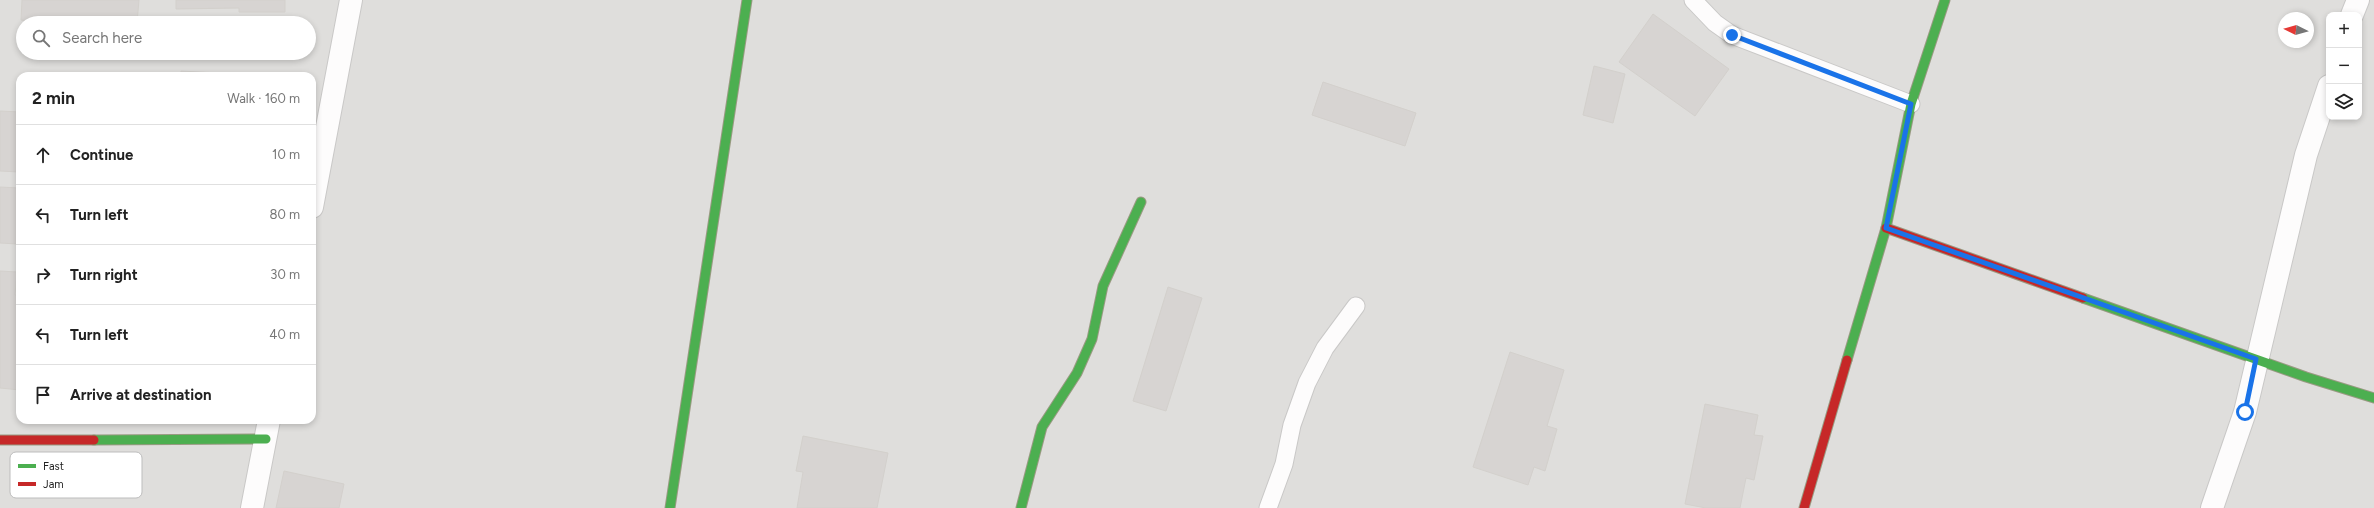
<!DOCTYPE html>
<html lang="en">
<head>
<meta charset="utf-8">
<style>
	body { margin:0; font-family:Figtree,sans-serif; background:#f2f2f2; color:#222 }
	.controls { position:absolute; right:12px; top:12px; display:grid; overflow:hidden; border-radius:8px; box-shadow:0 2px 6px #0003 }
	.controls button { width:36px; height:36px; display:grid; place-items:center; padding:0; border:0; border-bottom:1px solid #e0e0e0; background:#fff; color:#222; font:20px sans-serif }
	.compass { position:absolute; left:2278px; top:12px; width:36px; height:36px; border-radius:50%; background:#fff; box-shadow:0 2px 6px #0003; rotate:275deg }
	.stop { position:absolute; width:12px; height:12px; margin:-9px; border:3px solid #1a73e8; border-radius:50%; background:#fff }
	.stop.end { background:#1a73e8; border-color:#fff; box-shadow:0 1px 4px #0008 }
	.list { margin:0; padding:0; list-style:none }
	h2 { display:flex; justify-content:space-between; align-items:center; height:52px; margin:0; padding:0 16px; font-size:17px }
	h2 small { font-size:13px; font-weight:400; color:#767676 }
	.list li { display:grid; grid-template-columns:26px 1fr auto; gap:12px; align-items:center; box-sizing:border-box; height:60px; padding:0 16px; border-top:1px solid #e0e0e0 }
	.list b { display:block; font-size:15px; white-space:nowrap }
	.list em { font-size:13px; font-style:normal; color:#767676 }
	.icon { flex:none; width:22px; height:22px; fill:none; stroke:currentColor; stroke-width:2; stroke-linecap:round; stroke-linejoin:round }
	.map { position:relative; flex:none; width:2374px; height:508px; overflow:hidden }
	.search { position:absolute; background:#fff; box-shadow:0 2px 6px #0003; left:16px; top:16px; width:300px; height:44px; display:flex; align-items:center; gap:10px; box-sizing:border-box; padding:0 14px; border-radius:22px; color:#767676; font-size:15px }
	.panel { position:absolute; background:#fff; box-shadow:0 2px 6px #0003; left:16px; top:72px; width:300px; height:352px; border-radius:12px }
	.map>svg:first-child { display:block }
	.residential { fill:#dfdedc; fill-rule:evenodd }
	.building { fill:#d7d4d2; stroke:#d3d0cc }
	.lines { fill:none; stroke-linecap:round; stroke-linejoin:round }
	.lane-casing { stroke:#c9c8c7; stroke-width:19 }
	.street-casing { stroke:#c9c8c7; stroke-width:24 }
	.fast-casing { stroke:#999a82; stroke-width:11 }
	.jam-casing { stroke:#999a82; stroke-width:11 }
	.lane { stroke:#fdfcfc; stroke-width:17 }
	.street { stroke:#fdfcfc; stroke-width:22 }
	.fast { stroke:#4caf50; stroke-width:9 }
	.jam { stroke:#c62828; stroke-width:9 }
	.route { stroke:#1a73e8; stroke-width:5 }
	.key { fill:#fff; stroke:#bdbdbd; stroke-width:1 }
	.key-label { font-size:11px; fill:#222 }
</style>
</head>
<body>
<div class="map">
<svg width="2374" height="508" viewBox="0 0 2374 508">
	<rect width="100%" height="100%" fill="#f0eeeb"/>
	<path class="residential" d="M0,0H2374V508H0ZM2329,15H2359V117H2329ZM2284,18H2308V42H2284ZM23,23H309V53H23ZM20,76H312V420H20Z"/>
	<path class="building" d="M22,0H139L137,23H45L21,20Z
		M176,0H285V12H239V8L176,9Z
		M1653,14L1729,69L1695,116L1619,62Z
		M1594,66L1625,74L1613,123L1583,115Z
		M181,71L274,76H181Z
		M312,78H314L312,121Z
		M1323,82L1416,113L1405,146L1312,115Z
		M0,111L20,112L19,172L0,171Z
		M0,187L19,188L18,244L0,243Z
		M0,271L17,272L15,295H20V390L0,388Z
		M1168,287L1202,298L1166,411L1133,401Z
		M1510,352L1564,370L1547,426L1557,429L1545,471L1534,467L1528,485L1473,467Z
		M1705,404L1758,415L1754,435L1763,436L1754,480L1746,478L1740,508H1706L1685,504Z
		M803,436L888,453L877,508H797L803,472L796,471Z
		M284,471L344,484L339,508H276Z"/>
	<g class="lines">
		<defs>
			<path id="lane" d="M1693,0L1715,23L1732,35L1911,104
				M1268,508L1284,464L1292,425L1307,383L1325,348L1356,306"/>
			<path id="street" d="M2352,15L2358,0
				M312,207L351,0
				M252,508L269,420
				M2212,508L2245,412L2306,155L2329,86"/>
			<path id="fast" d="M2083,298L2306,377L2374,398
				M1847,360L1886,228L1911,104L1945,0
				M94,440L266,439
				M670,508L747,0
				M1021,508L1042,427L1077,373L1092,339L1103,286L1141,202"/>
			<path id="jam" d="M1886,228L2083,298
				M0,440H94
				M1804,508L1847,360"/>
		</defs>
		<use href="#lane" class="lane-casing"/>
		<use href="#street" class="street-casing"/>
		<use href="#fast" class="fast-casing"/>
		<use href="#jam" class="jam-casing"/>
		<use href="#lane" class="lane"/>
		<use href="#street" class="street"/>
		<use href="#fast" class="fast"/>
		<use href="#jam" class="jam"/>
	</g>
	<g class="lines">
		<path class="route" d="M1732,35L1911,104L1886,228L2256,359L2245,412"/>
	</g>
	<rect x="10" y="452" width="132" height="46" rx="6" class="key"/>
	<rect x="18" y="464" width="18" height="4" fill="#4caf50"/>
	<rect x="18" y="482" width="18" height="4" fill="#c62828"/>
	<g class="key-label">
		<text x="43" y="470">Fast</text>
		<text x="43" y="488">Jam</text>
	</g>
</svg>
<div class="controls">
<button>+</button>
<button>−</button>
<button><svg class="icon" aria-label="layers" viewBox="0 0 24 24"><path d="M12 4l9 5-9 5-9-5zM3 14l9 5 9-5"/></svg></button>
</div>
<svg class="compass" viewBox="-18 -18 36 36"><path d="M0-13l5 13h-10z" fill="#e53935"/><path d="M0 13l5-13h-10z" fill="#767676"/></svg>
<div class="stop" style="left:2245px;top:412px"></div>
<div class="stop end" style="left:1732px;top:35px"></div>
<div class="search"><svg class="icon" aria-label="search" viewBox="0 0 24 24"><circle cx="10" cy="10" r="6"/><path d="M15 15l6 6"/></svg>Search here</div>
<section class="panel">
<h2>2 min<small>Walk · 160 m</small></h2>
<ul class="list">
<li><svg class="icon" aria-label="ahead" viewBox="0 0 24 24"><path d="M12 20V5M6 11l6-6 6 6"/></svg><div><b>Continue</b></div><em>10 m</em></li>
<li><svg class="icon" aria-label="left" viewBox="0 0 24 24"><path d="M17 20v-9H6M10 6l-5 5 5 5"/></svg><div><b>Turn left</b></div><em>80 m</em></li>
<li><svg class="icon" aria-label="right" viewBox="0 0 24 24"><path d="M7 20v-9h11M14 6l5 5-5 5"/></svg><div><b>Turn right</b></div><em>30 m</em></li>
<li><svg class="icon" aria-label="left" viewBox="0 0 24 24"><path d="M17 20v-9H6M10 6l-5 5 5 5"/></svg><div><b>Turn left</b></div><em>40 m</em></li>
<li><svg class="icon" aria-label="arrive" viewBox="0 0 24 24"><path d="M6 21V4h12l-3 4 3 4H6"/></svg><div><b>Arrive at destination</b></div></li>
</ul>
</section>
</div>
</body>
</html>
